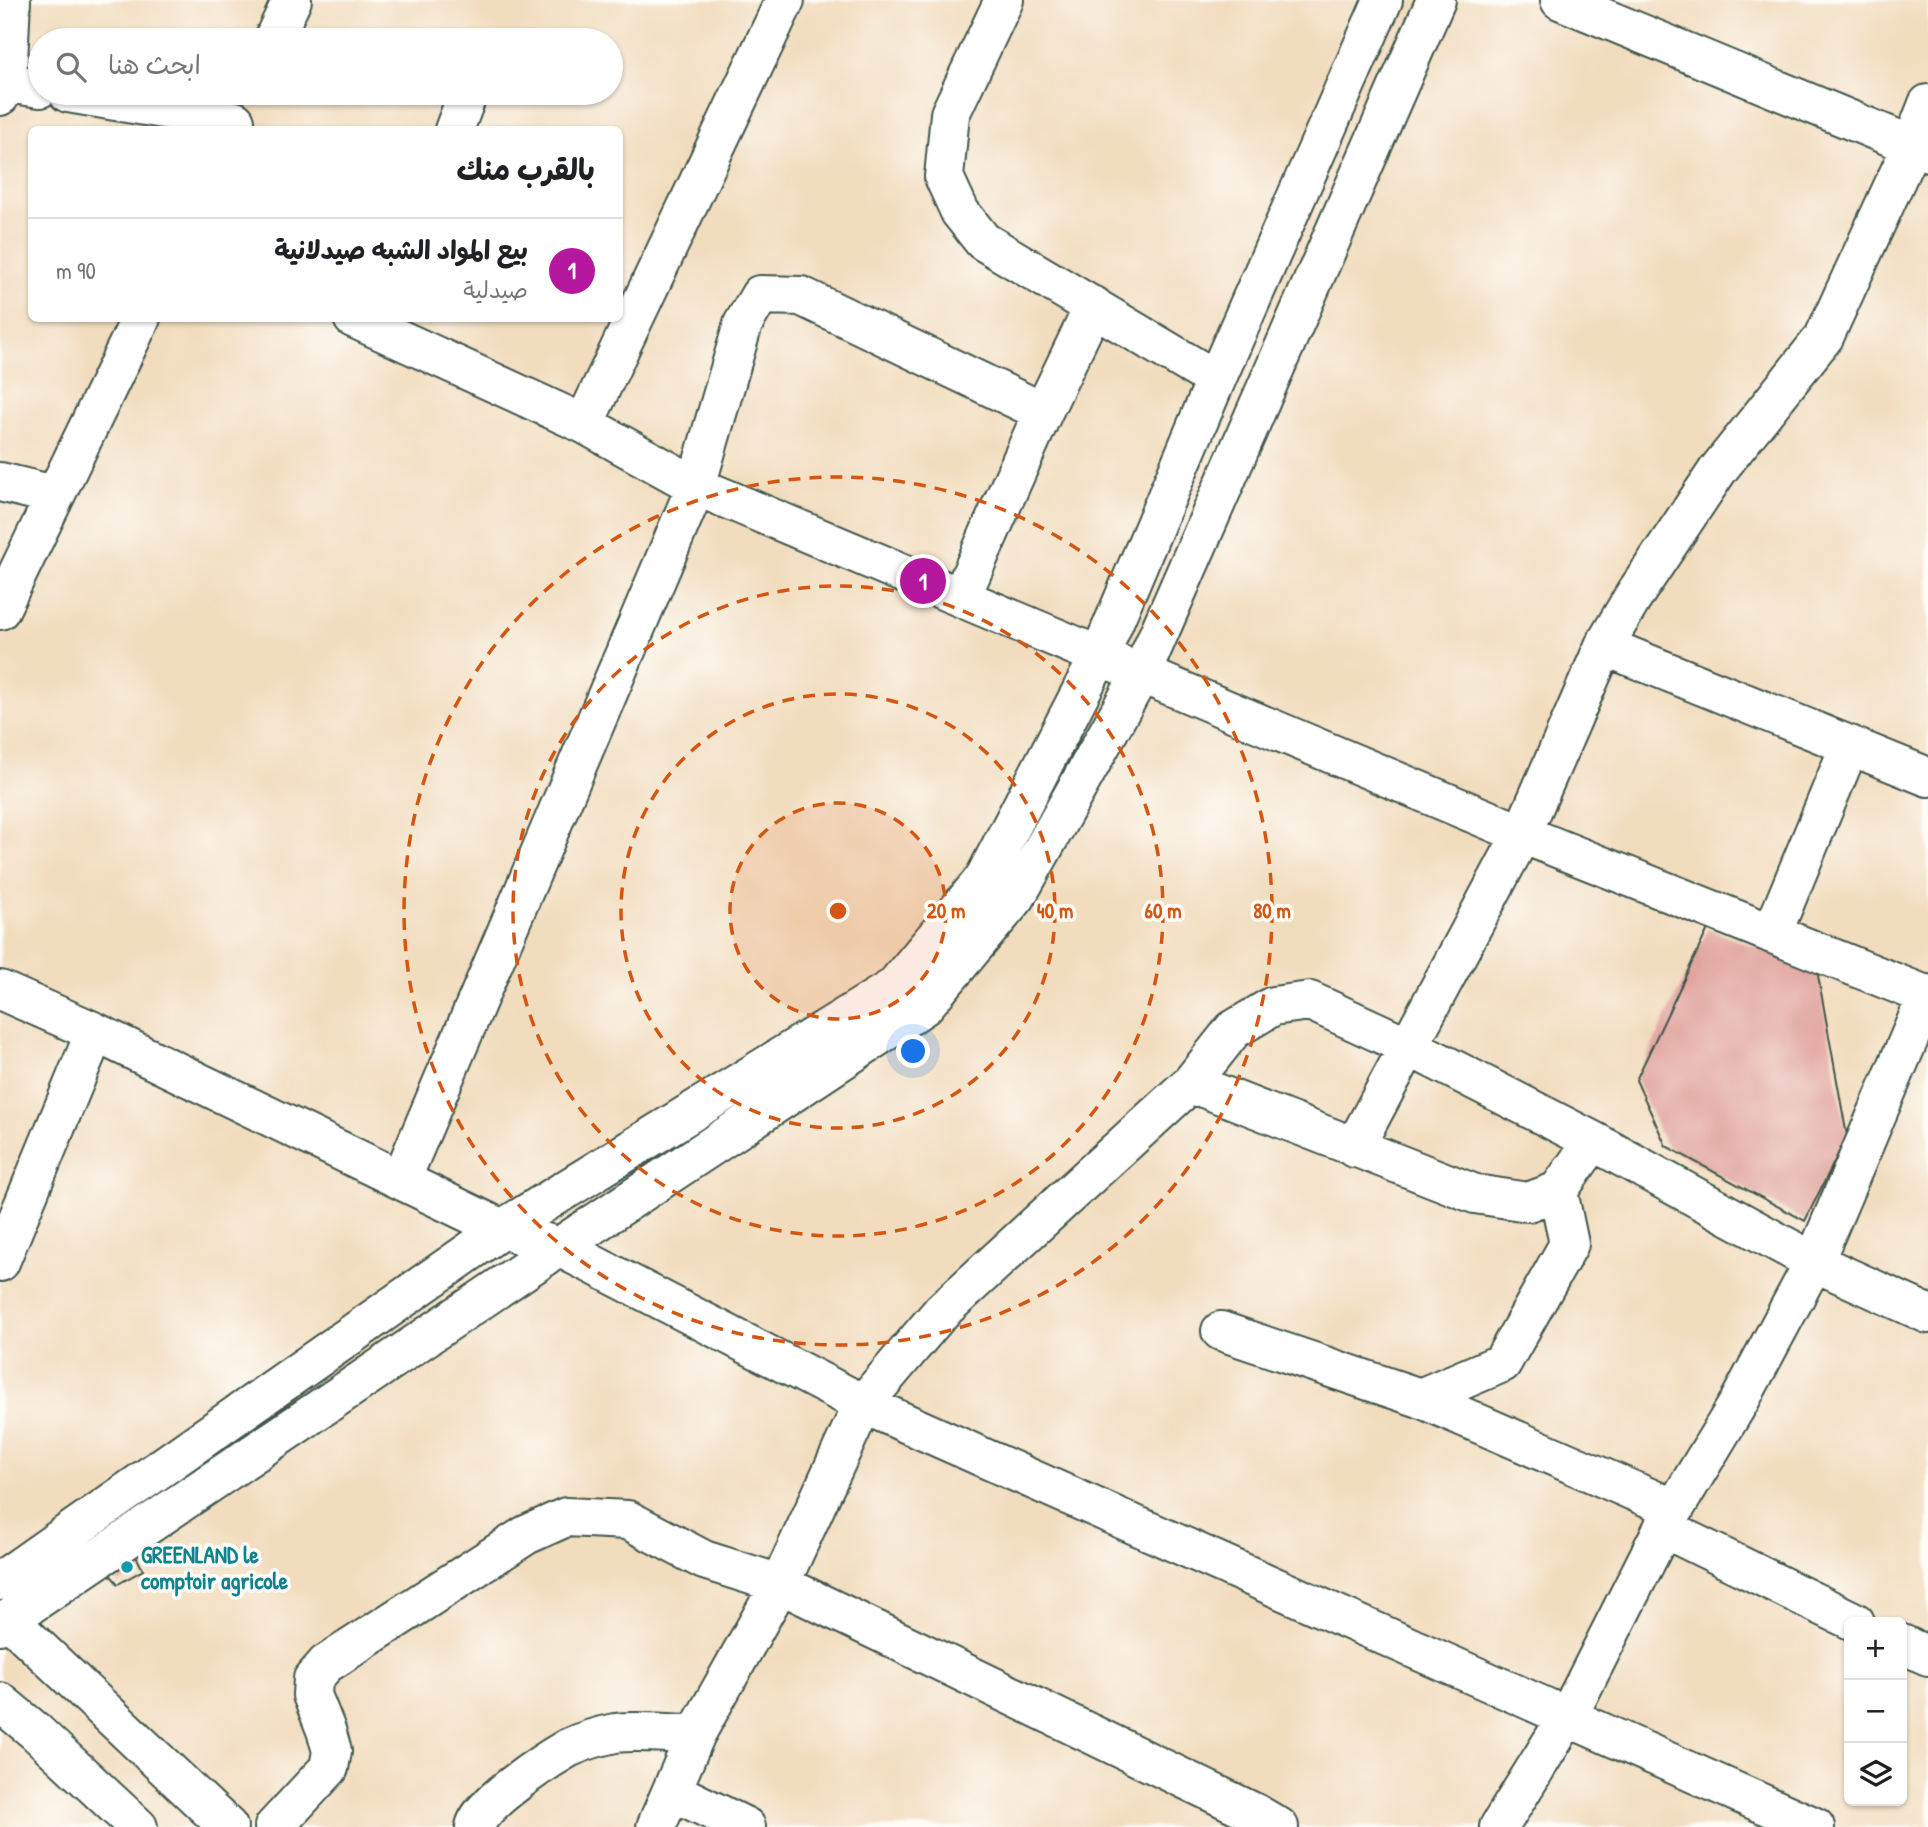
<!DOCTYPE html>
<html lang="ar">
<head>
<meta charset="utf-8">
<style>
	body { margin:0; font-family:"Patrick Hand","Playpen Sans Arabic",sans-serif; background:#f2f2f2; color:#202124; direction:rtl }
	.controls { position:absolute; right:21px; bottom:21px; display:grid; overflow:hidden; border-radius:10px; box-shadow:0 2px 5px #0004 }
	.controls button { width:63px; height:63px; display:grid; place-items:center; padding:0; border:0; border-bottom:2px solid #e0e0e0; background:#fff; color:#202124; font:35px sans-serif }
	.you { position:absolute; left:914px; top:1052px; width:24px; height:24px; margin:-18px; border:5px solid #fff; border-radius:50%; background:#1a73e8; box-shadow:0 0 0 10px #1a73e833 }
	.badge { display:grid; place-items:center; width:46px; height:46px; border-radius:50%; background:#b5179e; color:#fff; font-size:23px; font-weight:700 }
	.pin { position:absolute; translate:-50% -50%; border:4px solid #fff; box-shadow:0 2px 7px #0006 }
	.list { margin:0; padding:0; list-style:none }
	h2 { display:flex; justify-content:space-between; align-items:center; height:91px; margin:0; padding:0 28px; font-size:30px }
	h2 small { font-size:23px; font-weight:400; color:#757577 }
	.list li { display:grid; grid-template-columns:46px 1fr auto; gap:21px; align-items:center; box-sizing:border-box; height:105px; padding:0 28px; border-top:2px solid #e0e0e0 }
	.list b { display:block; font-size:26px; white-space:nowrap }
	.list p { margin:0; font-size:23px; white-space:nowrap; color:#757577 }
	.list em { font-size:23px; font-style:normal; color:#757577 }
	.icon { flex:none; width:38px; height:38px; fill:none; stroke:currentColor; stroke-width:2; stroke-linecap:round; stroke-linejoin:round }
	.map { position:relative; flex:none; width:1928px; height:1827px; overflow:hidden; direction:ltr }
	.search { position:absolute; background:#fff; box-shadow:0 2px 5px #0004; left:28px; top:28px; width:595px; height:77px; display:flex; align-items:center; gap:18px; box-sizing:border-box; padding:0 24px; border-radius:38px; color:#757577; font-size:26px }
	.panel { position:absolute; background:#fff; box-shadow:0 2px 5px #0004; left:28px; top:126px; width:595px; height:196px; border-radius:10px; direction:rtl }
	.map>svg:first-child { display:block }
	.building { fill:#e1a59e }
	.lines { fill:none; stroke-linecap:round; stroke-linejoin:round }
	.minor-casing { stroke:#3f5549; stroke-width:42 }
	.tertiary-casing { stroke:#3f5549; stroke-width:42 }
	.minor { stroke:#fff; stroke-width:38 }
	.tertiary { stroke:#fff; stroke-width:38 }
	.ring { fill:none; stroke:#d45610; stroke-width:3.5; stroke-dasharray:12 9 }
	.culture-dot { fill:#0f9aa8; stroke:#fdfcf7; stroke-width:2.5 }
	.labels { text-anchor:middle; dominant-baseline:central; stroke-width:7; stroke-linejoin:round; paint-order:stroke }
	.culture-label { font-size:23px; font-weight:bold; fill:#0d838f; stroke:#fdfcf7; text-anchor:start }
	.centre { fill:#d45610; stroke:#fdfcf7; stroke-width:3.5 }
	.ring-label { font-size:21px; text-anchor:middle; font-weight:bold; fill:#d45610; stroke:#fdfcf7; stroke-width:7; stroke-linejoin:round; paint-order:stroke }
</style>
</head>
<body>
<div class="map">
<svg width="1928" height="1827" viewBox="0 0 1928 1827">
	<rect width="100%" height="100%" fill="#fdfcf7"/>
	<filter id="ink" filterUnits="userSpaceOnUse"><feTurbulence type="fractalNoise" baseFrequency=".0143" numOctaves="2"/><feDisplacementMap in="SourceGraphic" scale="14" xChannelSelector="R" yChannelSelector="G"/><feConvolveMatrix kernelMatrix="1 2 1 2 8 2 1 2 1" color-interpolation-filters="sRGB"/></filter>
	<filter id="wash" filterUnits="userSpaceOnUse"><feTurbulence type="fractalNoise" baseFrequency=".00686" numOctaves="4" result="noise"/><feDisplacementMap in="SourceGraphic" scale="28" xChannelSelector="R" yChannelSelector="G"/><feGaussianBlur stdDeviation="1.57" result="paint"/><feColorMatrix in="noise" values="0 0 0 0 0 0 0 0 0 0 0 0 0 0 0 0 0 1.4 0 .05"/><feComposite in="paint" operator="in"/></filter>
	<g filter="url(#wash)">
		<rect width="100%" height="100%" fill="#f2dcbe"/>
		<g id="blocks">
			<path class="building" d="M1708,929L1817,970L1847,1136L1805,1221L1666,1146L1636,1080Z
				M135,1554L143,1570L118,1584L107,1571Z"/>
		</g>
	</g>
	<g filter="url(#ink)">
		<use href="#blocks" fill-opacity="0" stroke="#3f5549" stroke-width="2"/>
		<g class="lines">
			<defs>
				<path id="minor" d="M1004,0L950,114L944,177L960,212L983,241L1216,380
					M1560,0L1928,152
					M273,40L292,0
					M0,82L40,88
					M68,93L235,121
					M0,96L7,82L11,0
					M454,130L468,93
					M353,318L584,424L696,486L1522,834L1928,996
					M584,424L785,0
					M0,482L54,495
					M961,597L1043,412L1094,306
					M0,610L141,318
					M1604,646L1928,777
					M1772,934L1850,745
					M0,990L95,1032L502,1229L559,1247L863,1404L1815,1827
					M1191,1083L1475,1194L1528,1202L1558,1191L1593,1141
					M1354,1148L1522,834L1604,646L1635,594L1718,470L1824,337L1912,145L1928,104
					M401,1180L696,486L743,324L760,295L801,296L1043,412
					M0,1262L95,1032
					M1221,1331L1420,1398L1675,1509
					M1420,1398L1502,1363L1569,1244L1558,1191
					M1663,1528L1855,1622
					M8,1619L228,1827
					M1902,1644L1928,1656
					M672,1791L746,1827
					M274,1827L329,1768L332,1751L326,1730L312,1695L313,1679L326,1664L526,1535L566,1517L628,1520L704,1560L780,1584L1257,1814L1279,1827
					M475,1827C478,1805 547,1760 568,1748C581,1742 600,1736 615,1733C637,1730 672,1734 696,1734
					M656,1827L696,1734L780,1584L863,1404L942,1311L1191,1083L1233,1030L1273,1006L1310,1001L1410,1047L1593,1141L1814,1262L1928,1314
					M1499,1827L1568,1716L1663,1528L1739,1402L1814,1262L1928,994"/>
				<path id="tertiary" d="M0,1581L502,1229L894,987L984,879L1100,655L1216,380L1383,0
					M0,1625L559,1247L924,1006L1016,897L1142,672L1436,0
					M0,1702L35,1731L138,1827"/>
			</defs>
			<use href="#minor" class="minor-casing"/>
			<use href="#tertiary" class="tertiary-casing"/>
			<use href="#minor" class="minor"/>
			<use href="#tertiary" class="tertiary"/>
		</g>
	</g>
	<circle cx="838" cy="911" r="108" fill="#d45610" fill-opacity=".12"/>
	<g class="ring">
		<circle cx="838" cy="911" r="108"/>
		<circle cx="838" cy="911" r="217"/>
		<circle cx="838" cy="911" r="325"/>
		<circle cx="838" cy="911" r="434"/>
	</g>
	<circle class="culture-dot" cx="127" cy="1567" r="7"/>
	<g class="labels">
		<g class="culture-label">
			<text x="141" y="1554">GREENLAND le<tspan x="141" dy="26">comptoir agricole</tspan></text>
		</g>
	</g>
	<circle cx="838" cy="911" r="10" class="centre"/>
	<g class="ring-label">
		<text x="946" y="918">20 m</text>
		<text x="1055" y="918">40 m</text>
		<text x="1163" y="918">60 m</text>
		<text x="1272" y="918">80 m</text>
	</g>
</svg>
<div class="controls">
<button>+</button>
<button>−</button>
<button><svg class="icon" aria-label="layers" viewBox="0 0 24 24"><path d="M12 4l9 5-9 5-9-5zM3 14l9 5 9-5"/></svg></button>
</div>
<div class="you"></div>
<div class="pin badge" style="left:923px;top:581px">1</div>
<div class="search"><svg class="icon" aria-label="search" viewBox="0 0 24 24"><circle cx="10" cy="10" r="6"/><path d="M15 15l6 6"/></svg>ابحث هنا</div>
<section class="panel">
<h2>بالقرب منك<small></small></h2>
<ul class="list">
<li><span class="badge">1</span><div><b>بيع المواد الشبه صيدلانية</b><p>صيدلية</p></div><em>90 m</em></li>
</ul>
</section>
</div>
</body>
</html>
